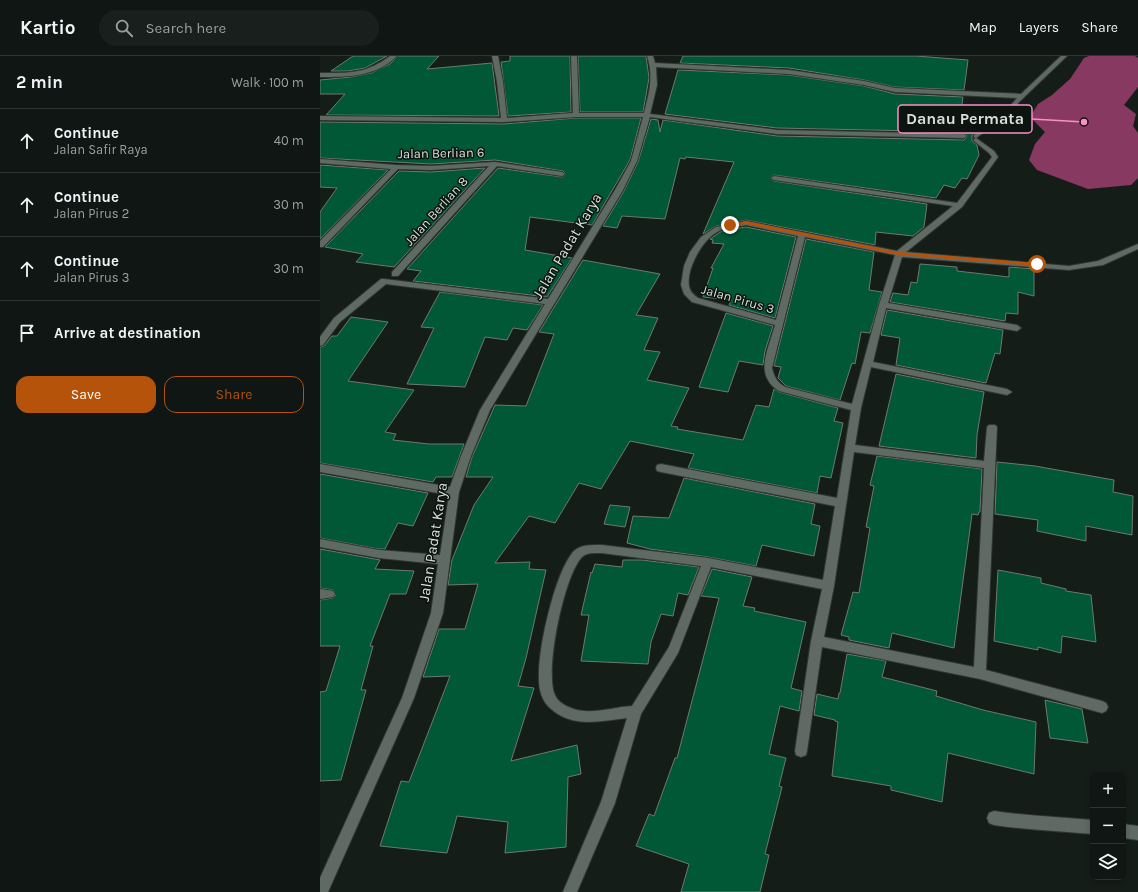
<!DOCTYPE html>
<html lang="en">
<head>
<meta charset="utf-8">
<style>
	body { margin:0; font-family:Karla,sans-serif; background:#191f1c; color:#f1f3f6 }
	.controls { position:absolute; right:12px; bottom:12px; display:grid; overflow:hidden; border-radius:8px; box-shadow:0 2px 6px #0003 }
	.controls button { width:36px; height:36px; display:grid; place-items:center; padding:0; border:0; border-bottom:1px solid #303533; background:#101613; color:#f1f3f6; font:20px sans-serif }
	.stop { position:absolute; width:12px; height:12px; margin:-9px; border:3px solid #b45309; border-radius:50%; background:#fff }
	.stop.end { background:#b45309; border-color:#fff; box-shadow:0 1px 4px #0008 }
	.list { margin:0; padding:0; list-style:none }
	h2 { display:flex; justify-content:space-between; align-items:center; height:52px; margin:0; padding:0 16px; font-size:17px }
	h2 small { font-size:13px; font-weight:400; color:#9c9fa0 }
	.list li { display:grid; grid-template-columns:26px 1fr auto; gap:12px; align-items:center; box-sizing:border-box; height:64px; padding:0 16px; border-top:1px solid #303533 }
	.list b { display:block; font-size:15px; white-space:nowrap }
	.list p { margin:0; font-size:13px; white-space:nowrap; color:#9c9fa0 }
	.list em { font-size:13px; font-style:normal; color:#9c9fa0 }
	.actions { display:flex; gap:8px; padding:12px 16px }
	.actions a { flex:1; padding:9px 0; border:1px solid #b45309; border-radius:12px; text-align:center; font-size:14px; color:#b45309 }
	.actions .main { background:#b45309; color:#fff }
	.icon { flex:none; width:22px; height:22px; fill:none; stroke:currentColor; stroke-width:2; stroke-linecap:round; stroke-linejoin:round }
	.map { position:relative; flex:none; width:818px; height:836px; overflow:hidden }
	header { display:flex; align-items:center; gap:24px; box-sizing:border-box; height:56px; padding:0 20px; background:#101613; border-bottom:1px solid #303533 }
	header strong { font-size:19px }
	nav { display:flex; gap:22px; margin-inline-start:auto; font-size:14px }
	.search { width:280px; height:36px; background:#191f1c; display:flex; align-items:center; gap:10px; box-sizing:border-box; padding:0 14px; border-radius:22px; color:#9c9fa0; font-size:15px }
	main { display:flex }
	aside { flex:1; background:#101613 }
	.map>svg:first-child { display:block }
	.water { fill:#873962 }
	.building { fill:#005836; stroke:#6e7872 }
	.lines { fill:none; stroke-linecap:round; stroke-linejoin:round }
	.minor-casing { stroke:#323734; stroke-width:2 }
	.minor { fill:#606a64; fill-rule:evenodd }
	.route { fill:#b45309 }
	.labels { text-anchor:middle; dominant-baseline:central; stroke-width:3; stroke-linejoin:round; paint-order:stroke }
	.far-street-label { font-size:13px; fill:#d9dedb; stroke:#0c1410 }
	.street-label { font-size:15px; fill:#d9dedb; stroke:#0c1410 }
	.leader { fill:none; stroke:#fb8fc4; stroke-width:1.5 }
	.callout-dot { fill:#fb8fc4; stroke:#0c1410; stroke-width:1.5 }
	.callout { fill:#0c1410; stroke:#fb8fc4; stroke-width:1.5 }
	.callout-label { font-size:16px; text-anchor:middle; font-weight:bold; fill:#d9dedb }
</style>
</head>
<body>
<header>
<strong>Kartio</strong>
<div class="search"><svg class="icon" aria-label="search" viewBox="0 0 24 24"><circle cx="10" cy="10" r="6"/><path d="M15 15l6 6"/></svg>Search here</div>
<nav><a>Map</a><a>Layers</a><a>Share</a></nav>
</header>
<main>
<aside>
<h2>2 min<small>Walk · 100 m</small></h2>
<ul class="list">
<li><svg class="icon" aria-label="ahead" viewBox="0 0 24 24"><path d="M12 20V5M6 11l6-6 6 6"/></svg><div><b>Continue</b><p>Jalan Safir Raya</p></div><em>40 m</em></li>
<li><svg class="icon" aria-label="ahead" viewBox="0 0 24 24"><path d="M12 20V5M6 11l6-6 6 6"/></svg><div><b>Continue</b><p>Jalan Pirus 2</p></div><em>30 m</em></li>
<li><svg class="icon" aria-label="ahead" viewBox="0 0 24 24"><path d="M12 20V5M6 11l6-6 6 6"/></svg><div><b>Continue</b><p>Jalan Pirus 3</p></div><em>30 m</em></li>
<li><svg class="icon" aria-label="arrive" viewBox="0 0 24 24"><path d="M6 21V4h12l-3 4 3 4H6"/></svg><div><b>Arrive at destination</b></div></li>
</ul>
<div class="actions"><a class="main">Save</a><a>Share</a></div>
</aside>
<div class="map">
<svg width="818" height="836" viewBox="0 0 818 836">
	<rect width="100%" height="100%" fill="#151d19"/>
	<path class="water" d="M769,0H815L818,2V31L804,49L816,58L813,70L818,77V122L811,129L768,133L717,114L709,104L715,88L725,76L710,61L718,48L732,39L750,23L764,2Z"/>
	<path class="building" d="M33,0H67L45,12L28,15H11Z
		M78,0H119L107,13L172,7L179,60L6,59L25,38H0V24L31,21L51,17L70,8Z
		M190,0H250L251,56L188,60L181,6L190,5Z
		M258,0H326L329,22L323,56H260Z
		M363,0H596L648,4L644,34L575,31L544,24L469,12L360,7Z
		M358,14L469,19L544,30L575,38L643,41L641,56H669L663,70L652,79V85L657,89L659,99L647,123L642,122L635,132L624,129L616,142L454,119L450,122L454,125L607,148L604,171L593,180L556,176L555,189L426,164L396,170L383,178L414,106L366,101L365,103L360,102L345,163L302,160L297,172L283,170L304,135L318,106L331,63L338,64L340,76L343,64L457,80L644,84L648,80L644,76L457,72L345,58Z
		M256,62H321L310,104L272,169L210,161L205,194L252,202L227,241L93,225L101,215L87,213L178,112L242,121L246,118L243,115L175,104L111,108L0,102V66L184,68Z
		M0,109L68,114L0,183V156L17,132L0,131Z
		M165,112L74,211L36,206L43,198L5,191L79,115L111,116Z
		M426,171L476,181L455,262L409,249L411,244L383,241L393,212H391L404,188L392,187L393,184L390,183L402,175Z
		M486,183L554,196L549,234L562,236L550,277L541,276L535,308L532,307L520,344L466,330L458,322L461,311L454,310Z
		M263,204L340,218L316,259L338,262L324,294L340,296L327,324L369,332L351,370L358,371L357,373L423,384L436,349L449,351L454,333L459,336L518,352L514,365L523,367L511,422L500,420L497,437L368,412L374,398L310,385L281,433L259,427L235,467L209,460L175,507L210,506L209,513L226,514L206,602L198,630L214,632L191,705L257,689L261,718L248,721L246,791L185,797L188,766L137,760L127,797L60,790L81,725L89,726L130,620L103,621L119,573H145L158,528L128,529L132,504L154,449L173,421H146L152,401L175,349L206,350L234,278L219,276Z
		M600,208L637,211V215L689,221V211L714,213V240L698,236V258L686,257L685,265L570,246L573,237L588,239L591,226L597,227Z
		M120,236L223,249L207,274L193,272L187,284L165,281L145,331L87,328L114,272L101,271Z
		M567,254L683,274L680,298L675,297L666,327L576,309L580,282L561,279Z
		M406,257L453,270L445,295L443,309L419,305L408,336L379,331Z
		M31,261L68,266L28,325L94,334L65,376L76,378L73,384L109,388H144L132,421H116L113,426L0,407V291L4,290L12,280H17Z
		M576,318L664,336L657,379L656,402L559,390Z
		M557,400L662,413L660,456H659L658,459L652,458L634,592L572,577L569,592L529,584V581L521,579L533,536L539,537L550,472L546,471L554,430L550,429Z
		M677,406L715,410L794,424L793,436L813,440L812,479L766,470V485L717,475L718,464L675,458Z
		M0,418L108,437L93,470L78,467L65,493H59L0,482Z
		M364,422L495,448L491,468L500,470L494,500L442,489L436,510L388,501L330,493L307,487L313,460L349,462Z
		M290,449L310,451L305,471L284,468Z
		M0,493L60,504L55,513L94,515L86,538H70L50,590H53L41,634H46L21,724L0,725V636L6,635L20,590H0V544L13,542L16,539L13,534L0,532Z
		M303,504H322L379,511L368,539L358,537L353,560L341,558L331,586L328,608L261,605L269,559H261L271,516L272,517L275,508L302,511Z
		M392,513L432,521L423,550L435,552L434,555L486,566L471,632L482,635L479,655L460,650L449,698L466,702L459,730L462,731L445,798L449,799L440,836H361L369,808L316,790L329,758L334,760L355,702H357L399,542L381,540Z
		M678,514L721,522V527L746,533V535L771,539L776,586L742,580L741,597L718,591V594L674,585Z
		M527,598L566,605L562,621L617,635L616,640L663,654L716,666L714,718L628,697L622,746L571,734V730L512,720L518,666L515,665V664L494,659L497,638L518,643L519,637H520Z
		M725,644L762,653L768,687L730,682Z"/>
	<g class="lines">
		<defs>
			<path id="minor" d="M70,0H77C56,21 28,21 0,21V17C29,17 46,18 70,0Z
				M172,0H178L183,26L187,62L253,57L251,0H257L259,57H324C329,37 334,20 327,0H333L335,7L469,14L544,25L575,32L701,38L741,0H747L699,46L690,57L656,82L654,81V79L686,55L697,42L575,36L544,29L469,18L336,11L337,29L330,58L457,74L644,78L647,80L644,82L457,78L330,61L317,105L303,134L170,354L151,400L139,436L123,557L94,642L8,836H0V822L82,642L111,557L118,508L59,502L0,491V483L59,494L120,499L129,439L0,416V408L130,431L141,400L160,354L225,248L66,228L20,266L3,289L0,290V281L14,262L61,223H64L228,243L295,134L311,105L323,61H256L184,66L0,64V60L181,62L177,26Z
				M656,82L674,95L678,101L642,151L586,196L749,210L778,205L818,188V193L783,209L749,214L582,201L568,247L697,269L701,272L697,275L566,252L553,306L687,333L692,336L687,339L551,311L541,352L535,389L664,405L667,371L669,369H675L677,371L666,614L782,645L786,647L788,651L786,655L782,657L660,623L502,591L487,695L486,699L481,701L476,699L475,695L491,585L502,533L391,511L358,597L321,658L295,747L257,836H243L281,746L307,662C280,665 251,673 229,651C223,646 219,634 219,626C217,596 234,519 253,496C260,488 273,489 282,489L388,502L503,524L515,450L341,416L337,415L336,412L337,409L341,408L517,442L531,354L459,335C433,319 449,292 455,269L372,246L364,238L361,229L364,210L370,196L381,181L396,171L426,165L577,195L633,150L454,124L451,122L454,120L637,147L672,101L669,97L654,85V83ZM426,169L478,180L456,264L378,242C374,239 370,236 369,230C366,213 383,182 399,175C406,171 418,171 426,169ZM485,181L575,199L559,249L532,348L465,331C457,326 454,321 452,312ZM534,396L664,412L654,611L504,581L514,530ZM282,497L381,510L349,591L312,650C293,651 269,660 251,652C245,650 237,645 235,639C224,617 244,519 262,501C267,496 275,497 282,497Z
				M0,103L76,109L111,110L175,106L242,116L245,118L242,120L177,110L78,220H72V216L169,110L111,114L78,113L3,191H0V185L71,113L0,107Z
				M0,533L13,535L15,538L13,541L0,543Z
				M674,755C707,760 740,761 773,764V778C740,775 707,774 674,769L669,767L667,762L669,757Z
				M803,768L818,770V784L803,782Z"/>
		</defs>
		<use href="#minor" class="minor-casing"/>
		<use href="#minor" class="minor"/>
	</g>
	<path class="route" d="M426,165L579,196L717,207L720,208L717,210L579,199L426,168L410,170L407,169Z"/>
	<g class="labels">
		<g class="far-street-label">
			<text transform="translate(121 97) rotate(-1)">Jalan Berlian 6</text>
			<text transform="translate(116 155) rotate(-48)">Jalan Berlian 8</text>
			<text transform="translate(418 243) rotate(16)">Jalan Pirus 3</text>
		</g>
		<g class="street-label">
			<text transform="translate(247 190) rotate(-59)">Jalan Padat Karya</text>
			<text transform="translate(113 486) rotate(-81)">Jalan Padat Karya</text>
		</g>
	</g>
	<path class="leader" d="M764 66L712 63"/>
	<circle class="callout-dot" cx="764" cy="66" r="4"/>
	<rect class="callout" x="578" y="49" width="134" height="28" rx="4"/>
	<g class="callout-label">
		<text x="645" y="68">Danau Permata</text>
	</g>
</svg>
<div class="controls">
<button>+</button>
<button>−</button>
<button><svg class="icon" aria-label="layers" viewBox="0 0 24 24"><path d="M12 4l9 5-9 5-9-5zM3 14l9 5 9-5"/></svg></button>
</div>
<div class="stop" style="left:717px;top:208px"></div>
<div class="stop end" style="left:410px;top:169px"></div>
</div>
</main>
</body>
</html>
